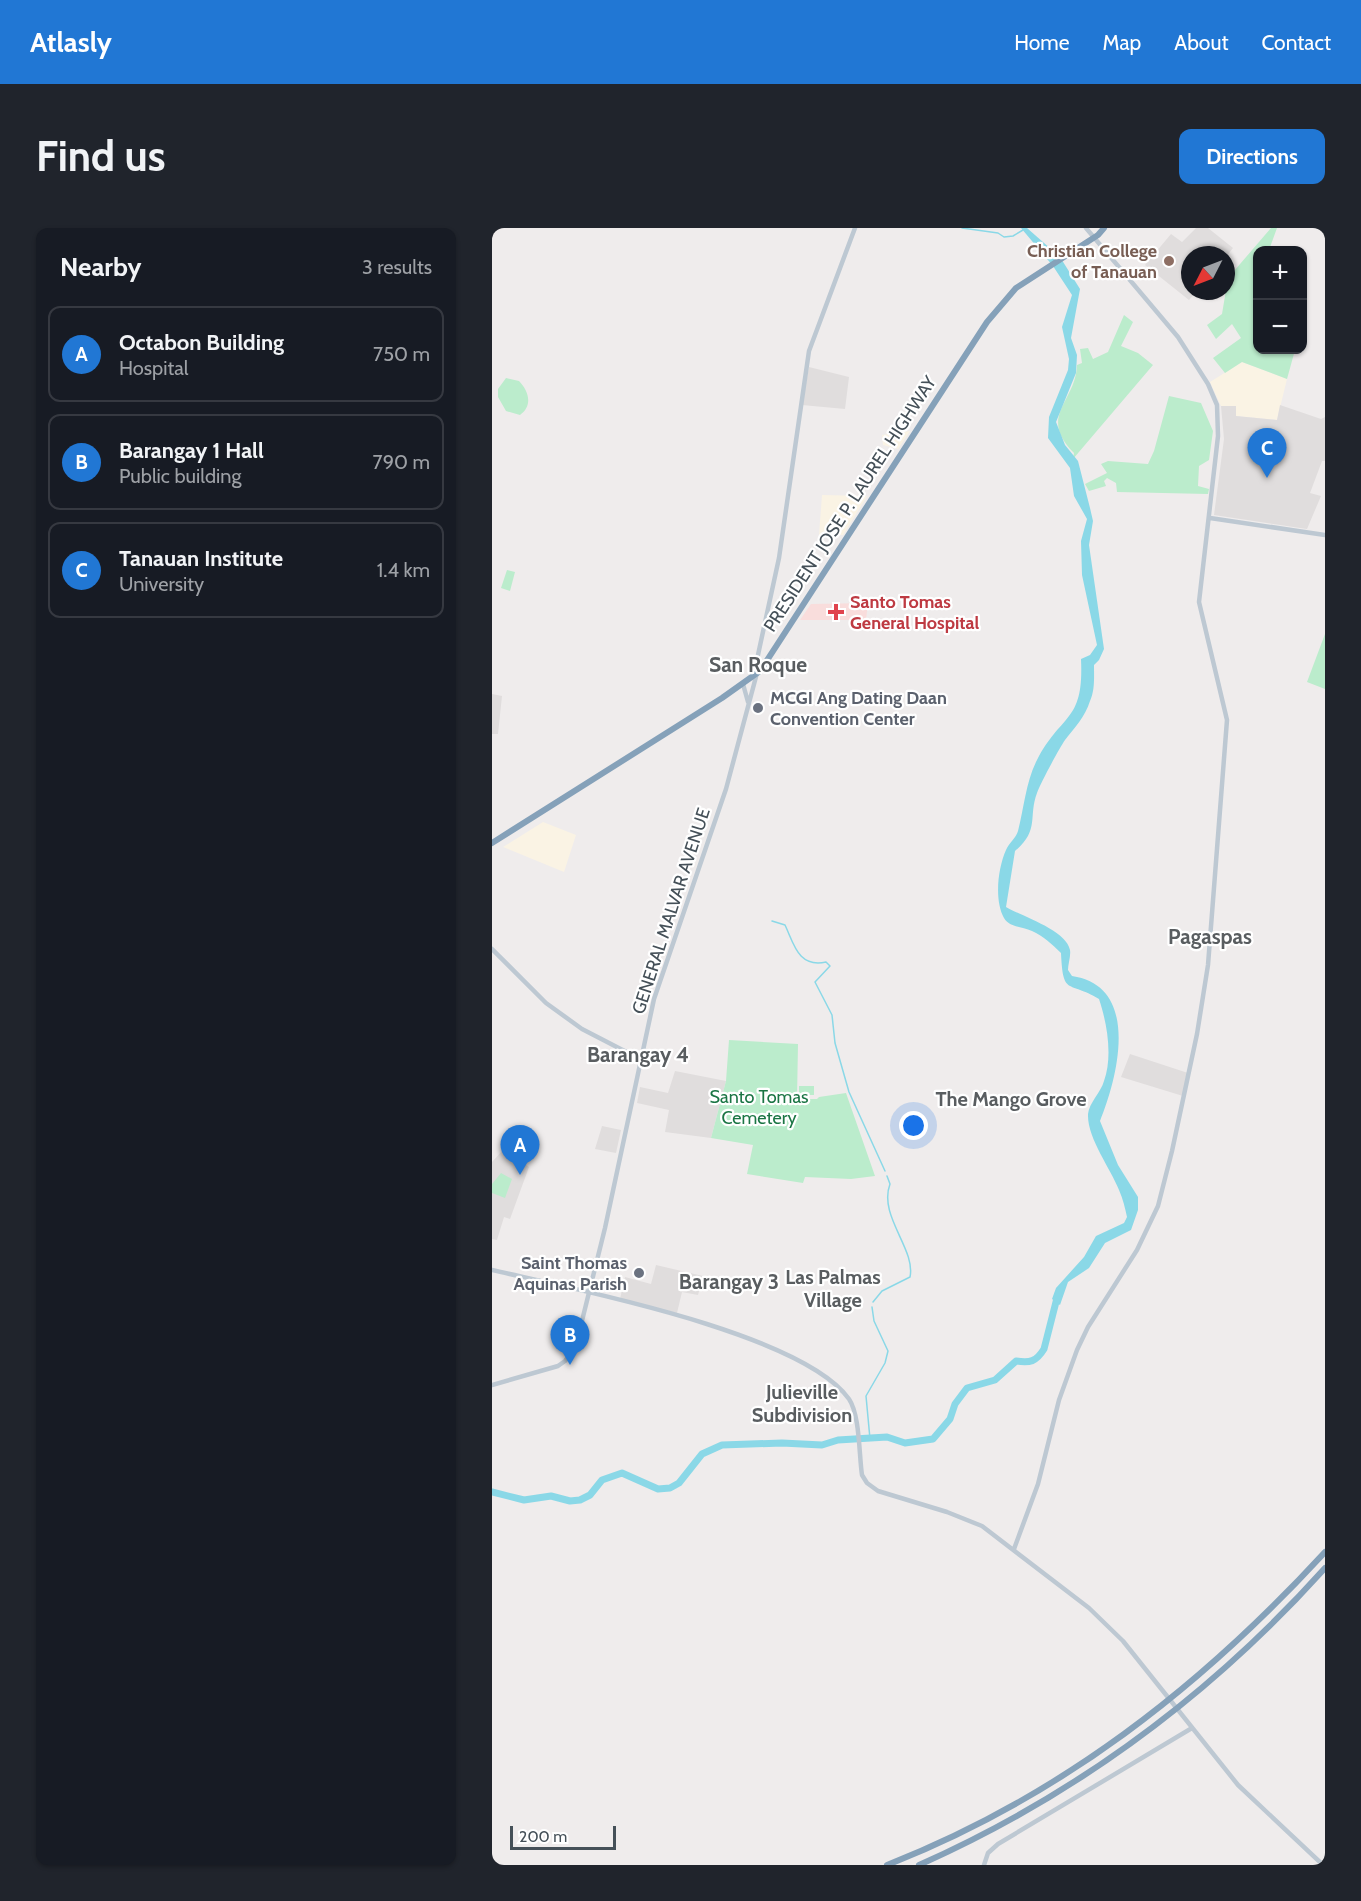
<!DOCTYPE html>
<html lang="en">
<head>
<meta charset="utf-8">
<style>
	body { margin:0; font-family:Cabin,sans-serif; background:#20242c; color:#f1f3f6 }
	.controls { position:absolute; right:18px; top:18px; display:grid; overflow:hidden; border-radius:12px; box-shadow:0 2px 4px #0004 }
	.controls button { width:54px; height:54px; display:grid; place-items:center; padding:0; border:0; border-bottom:2px solid #363941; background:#171b24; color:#f1f3f6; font:30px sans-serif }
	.compass { position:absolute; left:689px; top:18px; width:54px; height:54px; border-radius:50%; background:#171b24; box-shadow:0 2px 4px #0004; rotate:228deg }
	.scale { position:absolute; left:18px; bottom:15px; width:106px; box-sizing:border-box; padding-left:6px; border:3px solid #455058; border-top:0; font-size:16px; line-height:21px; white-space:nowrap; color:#455058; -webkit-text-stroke:4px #fff; paint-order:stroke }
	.you { position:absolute; left:422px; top:898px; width:21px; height:21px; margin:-15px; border:4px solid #fff; border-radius:50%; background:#1a73e8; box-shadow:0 0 0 9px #1a73e833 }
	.badge { display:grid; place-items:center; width:39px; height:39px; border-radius:50%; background:#2177d4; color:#fff; font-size:20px; font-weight:700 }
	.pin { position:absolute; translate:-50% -50px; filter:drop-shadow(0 2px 3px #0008) }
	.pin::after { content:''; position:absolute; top:32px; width:21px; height:18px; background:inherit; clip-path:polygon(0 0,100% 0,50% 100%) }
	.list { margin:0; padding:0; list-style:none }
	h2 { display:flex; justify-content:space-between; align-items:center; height:78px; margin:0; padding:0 24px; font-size:26px }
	h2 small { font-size:20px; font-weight:400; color:#9ea1a6 }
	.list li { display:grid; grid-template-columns:39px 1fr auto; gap:18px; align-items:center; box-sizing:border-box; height:96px; margin:0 12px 12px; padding:0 12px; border:2px solid #363941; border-radius:12px }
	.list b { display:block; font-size:22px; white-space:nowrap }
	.list p { margin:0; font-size:20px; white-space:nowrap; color:#9ea1a6 }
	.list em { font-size:20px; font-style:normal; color:#9ea1a6 }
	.map { position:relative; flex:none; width:833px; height:1637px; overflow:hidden; border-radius:12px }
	header { display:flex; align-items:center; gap:36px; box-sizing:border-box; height:84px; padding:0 30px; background:#2177d4; color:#fff }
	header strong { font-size:28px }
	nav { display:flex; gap:33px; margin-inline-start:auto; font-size:21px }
	.intro { display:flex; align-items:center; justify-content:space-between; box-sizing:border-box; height:144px; padding:0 36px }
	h1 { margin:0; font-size:42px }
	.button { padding:15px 27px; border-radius:12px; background:#2177d4; color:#fff; font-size:21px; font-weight:700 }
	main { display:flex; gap:36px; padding:0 36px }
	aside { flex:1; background:#171b24; border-radius:12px; box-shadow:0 2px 4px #0004 }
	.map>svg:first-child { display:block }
	.commercial { fill:#faf3e4 }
	.education { fill:#e0dddd }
	.medical { fill:#f9dddc }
	.green { fill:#bbeccc }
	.water { fill:#8ad8e7 }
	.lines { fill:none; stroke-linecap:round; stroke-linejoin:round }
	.stream { stroke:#8ad8e7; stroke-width:1.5 }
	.river { stroke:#8ad8e7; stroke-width:7 }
	.secondary { stroke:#bdc8d2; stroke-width:4.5 }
	.highway { stroke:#85a1b9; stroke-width:6 }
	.education-dot { fill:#8d6e63; stroke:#fff; stroke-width:2 }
	.health-dot { fill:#e0444e; stroke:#fff; stroke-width:2 }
	.worship-dot { fill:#6b7280; stroke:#fff; stroke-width:2 }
	.labels { text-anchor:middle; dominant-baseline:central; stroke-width:4.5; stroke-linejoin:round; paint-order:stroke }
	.education-label { font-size:18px; font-weight:bold; fill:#785e54; stroke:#fff; text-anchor:end }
	.street-label { font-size:18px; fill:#455058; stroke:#fff }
	.health-label { font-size:18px; font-weight:bold; fill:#be3a42; stroke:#fff; text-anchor:start }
	.worship-label { font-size:18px; font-weight:bold; fill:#5b616d; stroke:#fff; text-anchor:start }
	.park-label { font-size:18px; fill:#1a7544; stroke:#fff }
	.neighbourhood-label { font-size:20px; font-weight:bold; fill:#595d60; stroke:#fff }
	.quarter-label { font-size:21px; font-weight:bold; fill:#595d60; stroke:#fff }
</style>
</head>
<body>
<header>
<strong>Atlasly</strong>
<nav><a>Home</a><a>Map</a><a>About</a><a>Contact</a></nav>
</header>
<div class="intro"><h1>Find us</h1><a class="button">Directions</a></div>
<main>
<aside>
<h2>Nearby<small>3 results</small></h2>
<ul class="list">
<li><span class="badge">A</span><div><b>Octabon Building</b><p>Hospital</p></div><em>750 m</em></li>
<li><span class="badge">B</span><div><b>Barangay 1 Hall</b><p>Public building</p></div><em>790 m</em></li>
<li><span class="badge">C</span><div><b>Tanauan Institute</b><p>University</p></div><em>1.4 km</em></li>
</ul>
</aside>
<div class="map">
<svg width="833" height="1637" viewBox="0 0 833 1637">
	<rect width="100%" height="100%" fill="#efecec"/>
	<path class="commercial" d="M750,134L795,151L785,192L744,188V178H729L718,154Z
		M418,203L406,221L391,217L390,207Z
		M330,267L375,268L351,307H327Z
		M51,594L84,607L72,644L11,619Z"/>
	<path class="education" d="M704,0H716L741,20L734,29L698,27V63H705L697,72L653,37L679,6L690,14Z
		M317,139L357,149L353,181L310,177Z
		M788,177L829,191L833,189V233H830L818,265L829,268L815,301L722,287L732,211L729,178H744V188L785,192Z
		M0,466L10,468L6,506H0Z
		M638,826L696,845L691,868L629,849Z
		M183,843L234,853L219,910L173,904L177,882L145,875L148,859L176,865Z
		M110,898L129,902L124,925L103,921Z
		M11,922L37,939L18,991L12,989L5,1012L0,1011V934Z
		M164,1037L211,1048L206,1067L190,1064L185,1085L128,1071L133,1049L159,1056Z"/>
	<path class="medical" d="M376,375L374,392H308L319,376Z"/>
	<path class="green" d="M779,0H785L777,22H766V122H803L795,151L750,134L733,145L721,130L749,110L740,96L724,111L715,97L730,86L736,50Z
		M632,87L641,94L629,118L646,125L661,137L581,231L582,225C545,188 584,174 585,137L590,135L588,121L596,120L601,131L616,124Z
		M14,150L27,153C37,163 41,178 28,187L14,183L6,169V161Z
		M677,168L709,175L721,203L717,232L707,238L706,258L717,261L716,266L625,264L624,255L615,250L612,253L614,258L597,263L593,256L615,245L609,236L616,233L656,236L662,223Z
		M15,342L23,344L18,363L9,360Z
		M833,406V461L815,454Z
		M237,812L306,816L305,871H325L327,869L354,865L383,948L359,951L313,949L311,955L255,946L261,917L219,910L234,853Z
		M307,858H322V867H307Z
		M9,945L20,951L13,970L0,965V956Z"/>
	<path class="water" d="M529,0H535L568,29L588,61L579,110L585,127L584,145L564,194L573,217L586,233L598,280L601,293L597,317L612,421L607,432L602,437C602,449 603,462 598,473C593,489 583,499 573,512C568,519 548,556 545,565C536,589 548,602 523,623L514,679C531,689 574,702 578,722C579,728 576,736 576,742L580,748C649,758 626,849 608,893L626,937L646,969V982L639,1002L613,1015L597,1040L576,1054L568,1077L560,1071L564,1060L592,1029L604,1008L632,995L635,989C633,980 631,971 627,962C619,941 595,910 596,886C597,875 609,864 612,853C621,828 615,795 607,771C576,752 571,769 569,725C560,716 551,708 540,703C530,698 518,700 512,690C502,672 506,640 514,622C517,615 524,610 526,603C532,580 534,553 545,532C570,484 592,495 589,431L598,427L605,417L590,347L589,313L595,291L582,268L578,240L556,210L557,189L576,142L577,131L570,99L580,67L561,38Z"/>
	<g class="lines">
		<path class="stream" d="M470,0L506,5L512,9L521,8L531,2
			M280,693L293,697C302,716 306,740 334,734L338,738L323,754L340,787L343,815L357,864L393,943
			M381,1074L390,1063L418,1049C424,1021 386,988 398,956L395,948
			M378,1211L374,1168L393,1135L396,1123L382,1093L380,1079"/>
		<path class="river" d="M0,1264L32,1272L59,1268L78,1273L88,1272L98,1267L110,1252L130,1245L166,1261L178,1260L187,1255L210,1226L230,1217L290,1215L330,1217L346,1212L395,1209L413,1215L441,1211L458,1191L463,1176L475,1160L503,1152L524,1133C538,1135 544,1134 552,1121L566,1066"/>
		<path class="secondary" d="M718,290L833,307
			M261,450L287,330L317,123L363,0
			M251,456L256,474
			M0,721L54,775L90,801L148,831
			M0,1042C82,1061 310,1105 357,1171C368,1187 367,1228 370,1247L375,1255L386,1263L455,1284L490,1298L597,1380L631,1413L746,1557L831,1637
			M0,1157L66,1138L73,1133L83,1121L113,1000L162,771L234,561L265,445
			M522,1321L546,1256L567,1172L585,1122L596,1099L645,1022L666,978L680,923L705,806L716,737L735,492L707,374L726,208L725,177L716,156L686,109L594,0
			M492,1637L496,1625L506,1616L700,1500"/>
		<path class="highway" d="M0,615L230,470L268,443L495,94L524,60L606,7L612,0
			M395,1637C568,1569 708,1460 833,1324
			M427,1637C582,1568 719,1467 833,1340"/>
	</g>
	<circle class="education-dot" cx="677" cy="33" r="6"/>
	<path class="health-dot" d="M341 375h6v6h6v6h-6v6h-6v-6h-6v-6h6z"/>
	<g class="worship-dot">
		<circle cx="266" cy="480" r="6"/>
		<circle cx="147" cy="1045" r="6"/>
	</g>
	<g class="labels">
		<g class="education-label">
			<text x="665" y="23">Christian College<tspan x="665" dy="21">of Tanauan</tspan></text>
		</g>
		<g class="street-label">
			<text transform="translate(358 276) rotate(-57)">PRESIDENT JOSE P. LAUREL HIGHWAY</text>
			<text transform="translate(179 683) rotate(-72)">GENERAL MALVAR AVENUE</text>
		</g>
		<g class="health-label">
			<text x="358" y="374">Santo Tomas<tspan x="358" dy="21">General Hospital</tspan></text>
		</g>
		<g class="worship-label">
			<text x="278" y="470">MCGI Ang Dating Daan<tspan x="278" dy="21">Convention Center</tspan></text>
			<text x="135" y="1035" text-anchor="end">Saint Thomas<tspan x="135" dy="21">Aquinas Parish</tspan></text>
		</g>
		<g class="park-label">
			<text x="267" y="869">Santo Tomas<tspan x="267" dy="21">Cemetery</tspan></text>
		</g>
		<g class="neighbourhood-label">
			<text x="519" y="871">The Mango Grove</text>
			<text x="341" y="1049">Las Palmas<tspan x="341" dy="23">Village</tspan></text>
			<text x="310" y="1164">Julieville<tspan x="310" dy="23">Subdivision</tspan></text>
		</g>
		<g class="quarter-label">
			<text x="266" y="436">San Roque</text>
			<text x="718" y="708">Pagaspas</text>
			<text x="146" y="826">Barangay 4</text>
			<text x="237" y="1053">Barangay 3</text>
		</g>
	</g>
</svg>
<div class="controls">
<button>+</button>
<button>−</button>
</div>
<svg class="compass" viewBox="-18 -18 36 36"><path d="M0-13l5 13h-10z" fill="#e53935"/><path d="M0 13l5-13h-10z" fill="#9ea1a6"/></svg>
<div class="scale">200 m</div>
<div class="you"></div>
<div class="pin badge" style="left:28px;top:947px">A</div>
<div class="pin badge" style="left:78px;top:1137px">B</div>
<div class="pin badge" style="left:775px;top:250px">C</div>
</div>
</main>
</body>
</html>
